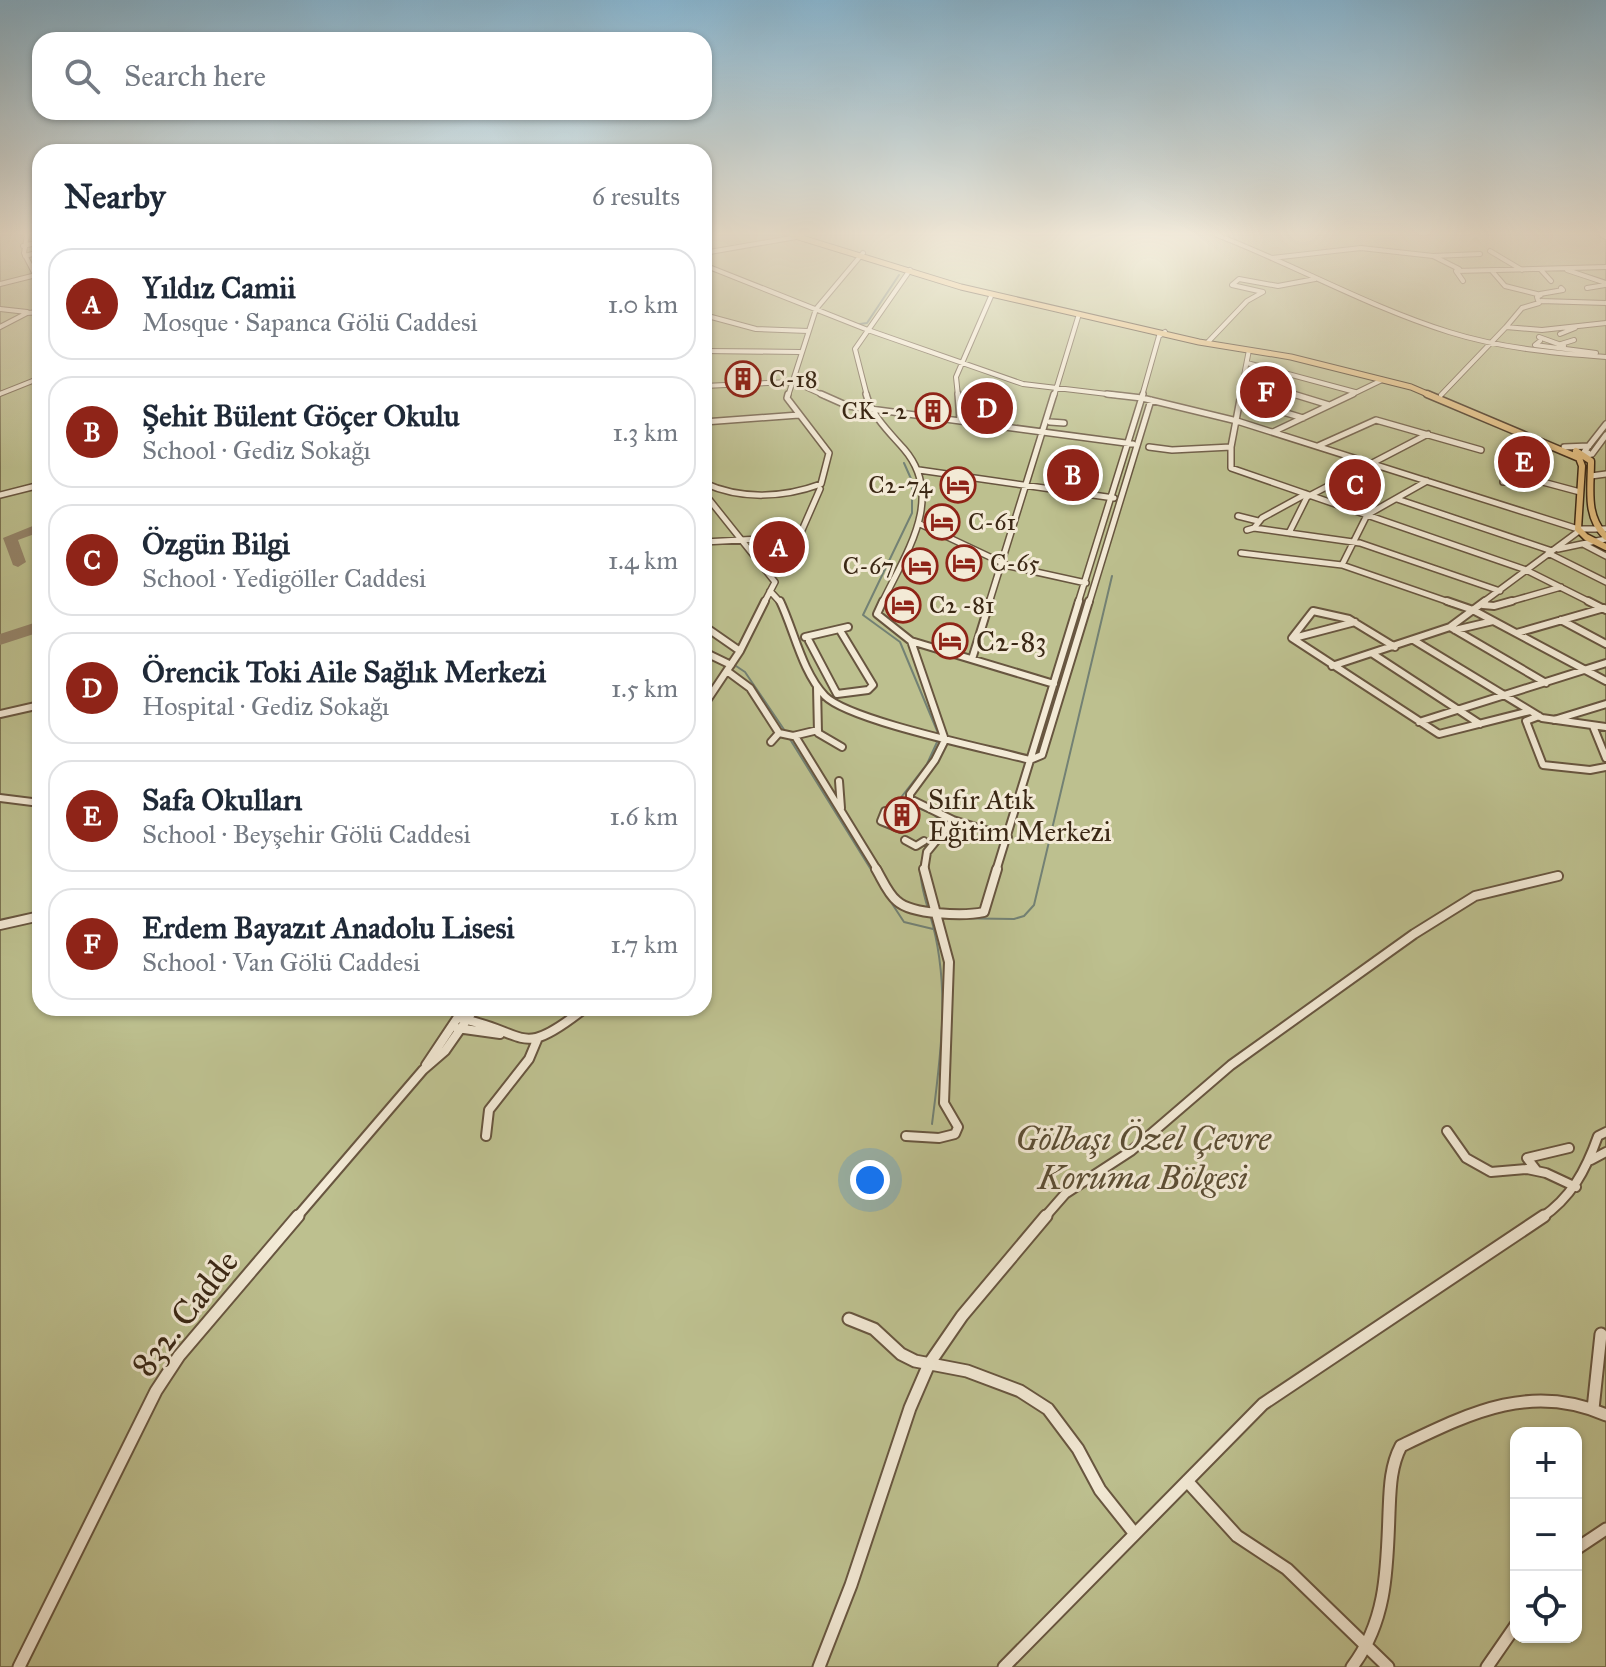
<!DOCTYPE html>
<html lang="en">
<head>
<meta charset="utf-8">
<style>
	body { margin:0; font-family:"IM FELL Great Primer",serif; background:#f6f6f7; color:#1f2937 }
	.controls { position:absolute; right:24px; bottom:24px; display:grid; overflow:hidden; border-radius:16px; box-shadow:0 2px 6px #0004 }
	.controls button { width:72px; height:72px; display:grid; place-items:center; padding:0; border:0; border-bottom:2px solid #e0e1e3; background:#fff; color:#1f2937; font:40px sans-serif }
	.you { position:absolute; left:870px; top:1180px; width:28px; height:28px; margin:-20px; border:6px solid #fff; border-radius:50%; background:#1a73e8; box-shadow:0 0 0 12px #1a73e833 }
	.badge { display:grid; place-items:center; width:52px; height:52px; border-radius:50%; background:#8f2418; color:#fff; font-size:26px; font-weight:700 }
	.pin { position:absolute; translate:-50% -50%; border:4px solid #fff; box-shadow:0 2px 8px #0006 }
	.list { margin:0; padding:0; list-style:none }
	h2 { display:flex; justify-content:space-between; align-items:center; height:104px; margin:0; padding:0 32px; font-size:34px }
	h2 small { font-size:26px; font-weight:400; color:#747a83 }
	.list li { display:grid; grid-template-columns:52px 1fr auto; gap:24px; align-items:center; box-sizing:border-box; height:112px; margin:0 16px 16px; padding:0 16px; border:2px solid #e0e1e3; border-radius:24px }
	.list b { display:block; font-size:30px; white-space:nowrap }
	.list p { margin:0; font-size:26px; white-space:nowrap; color:#747a83 }
	.list em { font-size:26px; font-style:normal; color:#747a83 }
	.icon { flex:none; width:44px; height:44px; fill:none; stroke:currentColor; stroke-width:2; stroke-linecap:round; stroke-linejoin:round }
	.map { position:relative; flex:none; width:1606px; height:1667px; overflow:hidden }
	.search { position:absolute; background:#fff; box-shadow:0 2px 6px #0004; left:32px; top:32px; width:680px; height:88px; display:flex; align-items:center; gap:20px; box-sizing:border-box; padding:0 28px; border-radius:24px; color:#747a83; font-size:30px }
	.panel { position:absolute; background:#fff; box-shadow:0 2px 6px #0004; left:32px; top:144px; width:680px; height:872px; border-radius:24px }
	.map>svg:first-child { display:block }
	.green { fill:#bdc08f; stroke:#7c7452; stroke-width:2; fill-rule:evenodd }
	.lines { fill:none; stroke-linecap:round; stroke-linejoin:round }
	.stream { stroke:#738174; stroke-width:2 }
	.taxiway { fill:#94846a; fill-rule:evenodd }
	.minor-far4-casing { stroke:#685640; stroke-width:6 }
	.minor-far3-casing { stroke:#685640; stroke-width:8 }
	.minor-far2-casing { stroke:#685640; stroke-width:10 }
	.minor-far1-casing { stroke:#685640; stroke-width:12 }
	.minor-casing { stroke:#685640; stroke-width:15 }
	.major-far1-casing { stroke:#3b2815; stroke-width:7 }
	.major-casing { stroke:#3b2815; stroke-width:9 }
	.minor-far4 { stroke:#f3ead6; stroke-width:4 }
	.minor-far3 { stroke:#f3ead6; stroke-width:5 }
	.minor-far2 { stroke:#f3ead6; stroke-width:6 }
	.minor-far1 { stroke:#f3ead6; stroke-width:8 }
	.minor { stroke:#f3ead6; stroke-width:11 }
	.major-far1 { stroke:#e6c080; stroke-width:5 }
	.major { stroke:#e6c080; stroke-width:6 }
	.labels { text-anchor:middle; dominant-baseline:central; stroke-width:6; stroke-linejoin:round; paint-order:stroke }
	.far-poi-label { font-size:24px; fill:#3b2815; stroke:#f3ead6; text-anchor:start }
	.poi-label { font-size:28px; fill:#3b2815; stroke:#f3ead6; text-anchor:start }
	.near-park-label { font-size:34px; font-style:italic; fill:#5c4e34; stroke:#f3ead6 }
	.near-street-label { font-size:34px; fill:#3b2815; stroke:#f3ead6 }
</style>
</head>
<body>
<div class="map">
<svg width="1606" height="1667" viewBox="0 0 1606 1667">
	<rect width="100%" height="100%" fill="#eddfc0"/>
	<filter id="stains"><feTurbulence type="fractalNoise" baseFrequency=".0025" numOctaves="4"/><feColorMatrix values="0 0 0 0 .2 0 0 0 0 .09 0 0 0 0 .02 0 0 0 .5 -.17"/></filter>
	<radialGradient id="worn" r=".72"><stop offset=".6" stop-color="#630" stop-opacity="0"/><stop offset="1" stop-color="#630" stop-opacity=".3"/></radialGradient>
	<path class="green" d="M0,235H40V1008H704V235H1606V1667H0ZM1516,1433H1576V1637H1516Z"/>
	<g class="lines">
		<path class="stream" d="M860,324L867,323L899,275
			M904,463L912,481V513L863,615L900,642L938,733
			M704,648L728,660
			M733,664L745,672L785,731
			M788,736L880,884
			M938,740L927,764L899,800L933,814L946,825
			M887,896L904,922L933,929
			M928,909C920,881 914,862 934,838
			M930,915C951,984 941,1054 932,1124
			M939,918L1014,919L1024,916L1034,905L1112,576"/>
		<path class="taxiway" d="M40,523V532L18,540L26,562L18,567L13,565L3,538Z
			M40,621V632L0,645V634Z"/>
		<defs>
			<path id="minor-far4" d="M27,235L24,253L40,284
				M1217,235C1295,265 1369,307 1449,332C1500,348 1553,353 1606,357
				M1602,235L1606,237
				M23,246L40,242
				M1490,251L1522,270
				M704,253L802,236
				M25,256L40,252
				M1272,258L1361,248L1433,256
				M704,265L868,330L1023,384L1124,396
				M1459,269L1433,256L1480,254
				M1541,270L1551,281
				M1567,270L1606,283
				M1492,271L1505,286L1541,295L1537,297L1539,303L1522,308L1506,327
				M1463,281L1456,271L1606,267
				M0,284L40,274
				M1587,288L1605,285
				M1540,294L1563,290L1561,288
				M1541,301L1606,303
				M35,305L40,306
				M0,309L27,312
				M704,315L756,329L808,331
				M0,327L27,313L40,312
				M1560,334L1575,328
				M1539,337L1564,346
				M1540,341L1535,345L1596,353
				M1208,342L1247,301L1263,292L1232,285L1239,279L1278,286L1315,279
				M1561,344L1574,340
				M704,351L800,352
				M1247,363L1355,392
				M1244,379L1299,396
				M792,381L825,396
				M704,386L791,382
				M0,394L40,378
				M1441,395L1506,327L1542,330L1606,323
				M788,396L816,309L863,253
				M867,396L855,349L910,270
				M958,396L956,377L992,294
				M1054,396L1079,314
				M1142,396L1159,336L1165,332
				M1240,396L1249,350
				M1349,396L1382,380"/>
			<path id="minor-far3" d="M821,394L848,406L1133,444
				M866,394C872,416 889,432 904,449C946,498 905,554 882,603
				M958,394L960,421
				M1107,394L1142,398L1237,421L1578,529H1606
				M1241,394L1231,447V468L1526,570L1592,603
				M1293,394L1329,405
				M1240,399L1303,418
				M704,422L799,415
				M1050,422L1064,423
				M1273,432L1353,394
				M1318,446L1376,420L1481,450
				M1149,447L1172,450L1231,447
				M1564,447L1589,446
				M1588,453L1584,452L1606,424
				M1587,455L1592,454L1606,435
				M919,470L1114,498
				M1591,476L1606,474
				M1503,482L1539,481L1580,492
				M704,483C741,500 783,498 821,484L829,453L787,398L788,394
				M704,493L775,582L764,603
				M0,495L40,485
				M1397,499L1552,551
				M1238,516L1258,521
				M920,524L1009,566L1086,583
				M1254,528L1262,518L1306,494
				M1247,530L1254,528L1360,543L1500,591
				M1289,533L1307,497L1428,434
				M704,542L799,537L820,489
				M1583,544L1606,556
				M1558,549L1606,539
				M1241,553L1342,565L1452,603
				M1548,553L1606,582
				M1342,565L1367,515L1427,481
				M770,591L781,603
				M989,603L1054,394
				M1078,603L1143,394
				M1089,603L1151,400
				M1482,603L1579,531
				M1505,603L1561,587"/>
			<path id="minor-far2" d="M780,601C794,630 802,672 825,696C850,721 989,749 1030,760
				M883,601L877,614L911,641L1054,684
				M1447,601L1473,610L1606,681
				M1588,601L1606,610
				M1483,605L1494,606L1512,601
				M1561,620L1606,644
				M704,626L740,651
				M1450,627L1546,683
				M1455,630L1493,621
				M1517,633L1604,608
				M805,637L848,627
				M1294,638L1355,622
				M809,641L837,694L868,690L873,685L841,632
				M911,641L945,740L935,760L910,794V799L953,820L1008,837
				M1415,641L1542,718L1606,727
				M1395,647L1349,619L1313,611L1292,638L1439,734L1530,711
				M704,652L731,665
				M1373,654L1480,724
				M972,659L990,601
				M1332,666L1450,627L1485,601
				M727,671L750,688L779,733L793,736L818,730
				M817,687L818,733L842,747
				M704,705L740,651L765,601
				M0,714L40,705
				M1539,716L1526,721L1543,765L1590,770L1606,767
				M1554,720L1606,704
				M1419,722L1606,663
				M1593,726L1606,758
				M795,736L878,871
				M771,742L779,733
				M1030,760L1042,755L1089,601
				M839,781L841,808
				M0,798L40,803
				M885,811L881,821L901,829
				M905,840L916,846L924,841
				M704,852V870
				M924,871L927,852L953,820
				M996,871L1079,601"/>
			<path id="minor-far1" d="M876,869C882,879 888,894 897,901C912,915 965,916 984,912L997,869
				M0,925L40,916
				M458,1018C529,1031 517,1062 585,1008
				M457,1028L500,1034
				M426,1065L464,1008
				M1447,1131L1466,1158L1491,1172L1527,1169L1546,1173L1576,1187
				M486,1136L489,1110L529,1059L537,1040
				M906,1136L939,1138L955,1134L958,1127L944,1103L949,962L924,869
				M1591,1160L1606,1152
				M1537,1171L1527,1158L1569,1148
				M296,1218L423,1070L445,1051L475,1008
				M1044,1218L1065,1194L1131,1151L1231,1065L1414,934L1475,896L1558,876
				M1541,1218C1571,1198 1586,1170 1598,1136L1606,1132"/>
			<path id="minor" d="M849,1319L874,1329L901,1354L915,1361L967,1371L1020,1391L1048,1409L1078,1449L1100,1490L1135,1534
				M1593,1409L1601,1334
				M1187,1481L1237,1536L1287,1569L1388,1667
				M1576,1549L1606,1529
				M19,1667L156,1391L179,1356L298,1216
				M819,1667L851,1585L910,1408L929,1364L962,1316L1046,1216
				M1004,1667L1263,1404L1544,1216
				M1352,1667C1387,1621 1387,1568 1389,1513C1390,1490 1390,1467 1401,1446C1470,1413 1531,1382 1606,1415
				M1487,1667L1516,1625"/>
			<path id="major-far1" d="M792,235L961,287L1199,342L1291,357L1411,387L1432,396"/>
			<path id="major" d="M1427,394L1579,458L1582,466L1578,529L1586,537L1606,547
				M1576,451L1591,461C1591,490 1585,515 1606,537"/>
		</defs>
		<use href="#minor-far4" class="minor-far4-casing"/>
		<use href="#minor-far3" class="minor-far3-casing"/>
		<use href="#minor-far2" class="minor-far2-casing"/>
		<use href="#minor-far1" class="minor-far1-casing"/>
		<use href="#minor" class="minor-casing"/>
		<use href="#major-far1" class="major-far1-casing"/>
		<use href="#major" class="major-casing"/>
		<use href="#minor-far4" class="minor-far4"/>
		<use href="#minor-far3" class="minor-far3"/>
		<use href="#minor-far2" class="minor-far2"/>
		<use href="#minor-far1" class="minor-far1"/>
		<use href="#minor" class="minor"/>
		<use href="#major-far1" class="major-far1"/>
		<use href="#major" class="major"/>
	</g>
	<linearGradient id="sky" x2="0" y2="1"><stop stop-color="#88b7d3"/><stop offset="0.5" stop-color="#f7f1e3"/><stop offset="1" stop-color="#f7f1e3" stop-opacity="0"/></linearGradient>
	<rect width="1606" height="468" fill="url(#sky)"/>
	<defs>
		<symbol id="building-ring" viewBox="-11 -11 22 22"><circle r="9.5" fill="#f3ead6" stroke="#8f2418" stroke-width="1.5"/><path d="M-4-6H4V6H1V3H-1V6H-4ZM-2.5-4.3h1.7v1.8h-1.7ZM.8-4.3h1.7v1.8H.8ZM-2.5-1h1.7V.8h-1.7ZM.8-1h1.7V.8H.8Z" fill="#8f2418"/></symbol>
		<symbol id="hotel-ring" viewBox="-11 -11 22 22"><circle r="9.5" fill="#f3ead6" stroke="#8f2418" stroke-width="1.5"/><path d="M-6-4.5h1.5V1H6V5H4.5V3h-9V5H-6ZM-4 0a1.8 1.8 0 1 1 3.6 0ZM.5 0V-2.5h3Q6-2.5 6 0Z" fill="#8f2418"/></symbol>
	</defs>
	<g fill-rule="evenodd">
		<use href="#building-ring" x="723" y="359" width="40" height="40"/>
		<use href="#building-ring" x="913" y="391" width="40" height="40"/>
		<use href="#hotel-ring" x="938" y="465" width="40" height="40"/>
		<use href="#hotel-ring" x="922" y="502" width="40" height="40"/>
		<use href="#hotel-ring" x="944" y="543" width="40" height="40"/>
		<use href="#hotel-ring" x="900" y="546" width="40" height="40"/>
		<use href="#hotel-ring" x="883" y="585" width="40" height="40"/>
		<use href="#hotel-ring" x="930" y="621" width="40" height="40"/>
		<use href="#building-ring" x="882" y="795" width="40" height="40"/>
	</g>
	<g class="labels">
		<g class="far-poi-label">
			<text x="769" y="379">C-18</text>
			<text x="907" y="411" text-anchor="end">CK - 2</text>
			<text x="932" y="485" text-anchor="end">C2-74</text>
			<text x="968" y="522">C-61</text>
			<text x="990" y="563">C-65</text>
			<text x="894" y="566" text-anchor="end">C-67</text>
			<text x="929" y="605">C2 -81</text>
		</g>
		<g class="poi-label">
			<text x="976" y="641">C2-83</text>
			<text x="928" y="799">Sıfır Atık<tspan x="928" dy="32">Eğitim Merkezi</tspan></text>
		</g>
		<g class="near-park-label">
			<text x="1143" y="1138">Gölbaşı Özel Çevre<tspan x="1143" dy="39">Koruma Bölgesi</tspan></text>
		</g>
		<g class="near-street-label">
			<text transform="translate(185 1313) rotate(-52)">832. Cadde</text>
		</g>
	</g>
	<rect width="100%" height="100%" filter="url(#stains)"/>
	<rect width="100%" height="100%" fill="url(#worn)"/>
</svg>
<div class="controls">
<button>+</button>
<button>−</button>
<button><svg class="icon" aria-label="locate" viewBox="0 0 24 24"><circle cx="12" cy="12" r="6"/><path d="M12 2v4M12 18v4M2 12h4M18 12h4"/></svg></button>
</div>
<div class="you"></div>
<div class="pin badge" style="left:779px;top:547px">A</div>
<div class="pin badge" style="left:1073px;top:475px">B</div>
<div class="pin badge" style="left:1355px;top:485px">C</div>
<div class="pin badge" style="left:987px;top:408px">D</div>
<div class="pin badge" style="left:1524px;top:462px">E</div>
<div class="pin badge" style="left:1266px;top:392px">F</div>
<div class="search"><svg class="icon" aria-label="search" viewBox="0 0 24 24"><circle cx="10" cy="10" r="6"/><path d="M15 15l6 6"/></svg>Search here</div>
<section class="panel">
<h2>Nearby<small>6 results</small></h2>
<ul class="list">
<li><span class="badge">A</span><div><b>Yıldız Camii</b><p>Mosque · Sapanca Gölü Caddesi</p></div><em>1.0 km</em></li>
<li><span class="badge">B</span><div><b>Şehit Bülent Göçer Okulu</b><p>School · Gediz Sokağı</p></div><em>1.3 km</em></li>
<li><span class="badge">C</span><div><b>Özgün Bilgi</b><p>School · Yedigöller Caddesi</p></div><em>1.4 km</em></li>
<li><span class="badge">D</span><div><b>Örencik Toki Aile Sağlık Merkezi</b><p>Hospital · Gediz Sokağı</p></div><em>1.5 km</em></li>
<li><span class="badge">E</span><div><b>Safa Okulları</b><p>School · Beyşehir Gölü Caddesi</p></div><em>1.6 km</em></li>
<li><span class="badge">F</span><div><b>Erdem Bayazıt Anadolu Lisesi</b><p>School · Van Gölü Caddesi</p></div><em>1.7 km</em></li>
</ul>
</section>
</div>
</body>
</html>
